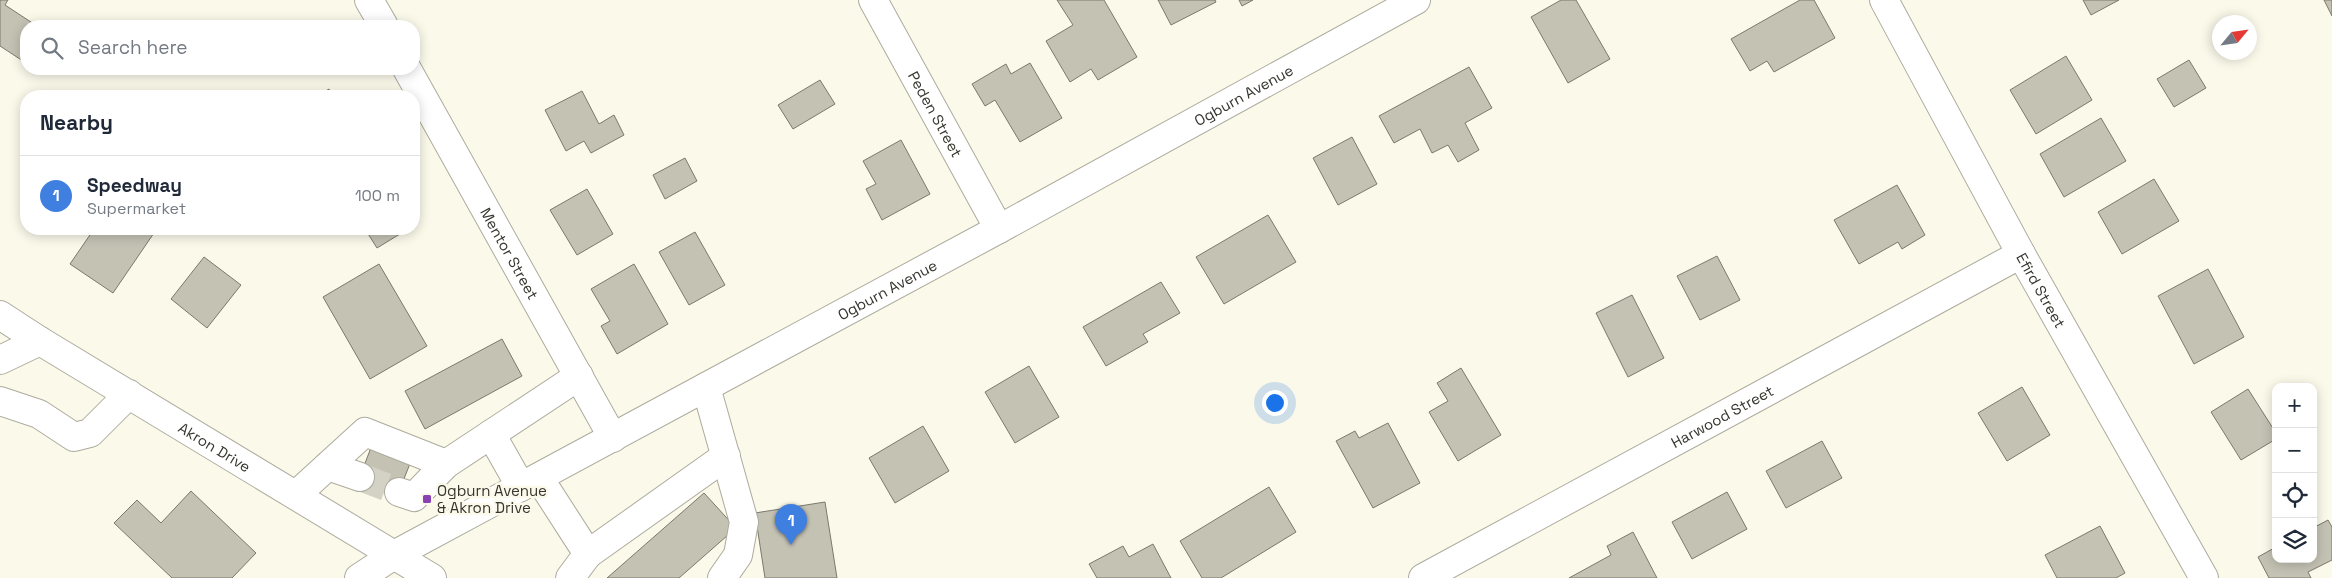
<!DOCTYPE html>
<html lang="en">
<head>
<meta charset="utf-8">
<style>
	body { margin:0; font-family:"Space Grotesk",sans-serif; background:#f6f6f7; color:#1f2937 }
	.controls { position:absolute; right:15px; bottom:15px; display:grid; overflow:hidden; border-radius:10px; box-shadow:0 2px 12px #0003 }
	.controls button { width:45px; height:45px; display:grid; place-items:center; padding:0; border:0; border-bottom:1px solid #e0e1e3; background:#fff; color:#1f2937; font:25px sans-serif }
	.compass { position:absolute; left:2212px; top:15px; width:45px; height:45px; border-radius:50%; background:#fff; box-shadow:0 2px 12px #0003; rotate:61deg }
	.you { position:absolute; left:1274px; top:402px; width:18px; height:18px; margin:-12px; border:4px solid #fff; border-radius:50%; background:#1a73e8; box-shadow:0 0 0 8px #1a73e833 }
	.badge { display:grid; place-items:center; width:32px; height:32px; border-radius:50%; background:#111827; color:#fff; font-size:16px; font-weight:700 }
	.pin { position:absolute; translate:-50% -41px; filter:drop-shadow(0 1px 2px #0008) }
	.pin::after { content:''; position:absolute; top:26px; width:18px; height:15px; background:inherit; clip-path:polygon(0 0,100% 0,50% 100%) }
	.list { margin:0; padding:0; list-style:none }
	h2 { display:flex; justify-content:space-between; align-items:center; height:65px; margin:0; padding:0 20px; font-size:21px }
	h2 small { font-size:16px; font-weight:400; color:#747a83 }
	.list li { display:grid; grid-template-columns:32px 1fr auto; gap:15px; align-items:center; box-sizing:border-box; height:80px; padding:0 20px; border-top:1px solid #e0e1e3 }
	.list b { display:block; font-size:19px; white-space:nowrap }
	.list p { margin:0; font-size:16px; white-space:nowrap; color:#747a83 }
	.list em { font-size:16px; font-style:normal; color:#747a83 }
	.icon { flex:none; width:28px; height:28px; fill:none; stroke:currentColor; stroke-width:2; stroke-linecap:round; stroke-linejoin:round }
	.map { position:relative; flex:none; width:2332px; height:578px; overflow:hidden }
	.search { position:absolute; background:#fff; box-shadow:0 2px 12px #0003; left:20px; top:20px; width:400px; height:55px; display:flex; align-items:center; gap:12px; box-sizing:border-box; padding:0 18px; border-radius:20px; color:#747a83; font-size:19px }
	.panel { position:absolute; background:#fff; box-shadow:0 2px 12px #0003; left:20px; top:90px; width:400px; height:145px; border-radius:20px }
	.map>svg:first-child { display:block }
	.building { fill:#c4c2b3; stroke:#7b796b }
	.lines { fill:none; stroke-linecap:round; stroke-linejoin:round }
	.minor-tunnel { stroke:#d3d2c4; stroke-width:28; stroke-dasharray:28 14; stroke-linecap:butt }
	.minor-casing { stroke:#adab9d; stroke-width:30 }
	.major-casing { stroke:#adab9d; stroke-width:30 }
	.minor { stroke:#fff; stroke-width:28 }
	.major { stroke:#fff; stroke-width:28 }
	.poi-dot { fill:#8a41b4; stroke:#fbf9ea; stroke-width:2 }
	.labels { text-anchor:middle; dominant-baseline:central; stroke-width:5; stroke-linejoin:round; paint-order:stroke }
	.street-label { font-size:15px; fill:#35342e; stroke:#fbf9ea }
	.poi-label { font-size:15px; fill:#35342e; stroke:#fbf9ea; text-anchor:start }
</style>
</head>
<body>
<div class="map">
<svg width="2332" height="578" viewBox="0 0 2332 578">
	<rect width="100%" height="100%" fill="#fbf9ea"/>
	<path class="building" d="M0,0H8L5,5L37,26H26V63L0,46Z
		M1057,0H1104L1137,57L1098,80L1091,69L1070,82L1046,41L1073,25Z
		M1158,0H1215L1216,2L1171,25Z
		M1239,0H1253L1242,6Z
		M1561,0H1576L1610,59L1568,83L1531,17Z
		M1800,0H1814L1835,38L1774,72L1767,61L1750,71L1731,39Z
		M2083,0H2119L2091,15Z
		M2324,0H2332V16Z
		M2066,56L2092,100L2036,134L2010,90Z
		M2189,60L2206,88L2174,107L2157,79Z
		M1030,63L1062,118L1020,142L995,100L985,106L972,84L1006,64L1011,74Z
		M1469,67L1492,108L1465,123L1479,150L1458,162L1448,145L1432,153L1420,129L1394,143L1379,116Z
		M820,80L835,104L793,129L778,105Z
		M329,89L333,96H317Z
		M582,91L599,124L614,115L624,135L591,153L584,141L566,151L545,110Z
		M2101,118L2126,161L2064,197L2040,154Z
		M1352,137L1377,184L1338,205L1313,158Z
		M901,140L930,194L882,220L866,189L876,184L863,161Z
		M685,158L697,181L665,199L653,175Z
		M2154,179L2179,221L2122,254L2098,212Z
		M1897,185L1925,235L1902,249L1898,242L1859,264L1834,220Z
		M587,189L613,234L577,255L550,210Z
		M1268,215L1296,262L1224,304L1196,257Z
		M94,229L156,230L113,293L70,264Z
		M365,229H408L377,248Z
		M695,232L725,285L689,305L659,252Z
		M1717,256L1740,300L1700,320L1677,276Z
		M204,257L241,285L207,328L171,299Z
		M379,264L427,346L370,379L323,297Z
		M634,264L668,324L617,354L601,326L610,321L591,289Z
		M2208,269L2244,337L2194,364L2158,296Z
		M1161,282L1180,313L1143,334L1148,342L1106,366L1083,327Z
		M1632,295L1664,358L1628,377L1596,313Z
		M502,339L522,376L425,429L405,391Z
		M1029,366L1059,417L1015,443L985,392Z
		M1461,368L1501,435L1458,461L1429,412L1448,401L1437,383Z
		M2022,387L2050,435L2007,461L1978,413Z
		M2248,389L2276,433V439L2241,460L2211,412Z
		M1388,423L1420,483L1373,508L1336,441L1355,431L1359,438Z
		M923,426L949,471L895,503L869,458Z
		M1822,441L1842,478L1786,508L1766,471Z
		M372,445L411,461L398,494L359,479Z
		M1269,487L1296,532L1221,578H1202L1180,541Z
		M191,491L256,553L232,578H172L114,523L137,500L161,523Z
		M1727,492L1747,529L1692,559L1672,522Z
		M704,493L736,528L679,578H607Z
		M825,502L837,578H765L755,513Z
		M2328,520L2332,527V560L2308,572L2311,578H2269L2258,557L2276,547V559H2313V528Z
		M2100,526L2125,573L2116,578H2057L2045,555Z
		M1633,532L1657,578H1569L1611,555L1607,546Z
		M1153,544L1171,578H1097L1089,564L1123,546L1129,557Z"/>
	<g class="lines">
		<path class="minor-tunnel" d="M360,477L399,492"/>
		<defs>
			<g id="minor">
				<path d="M369,0L384,26"/>
				<path id="s1" d="M873,0L999,229"/>
				<path id="s2" d="M1884,0L2021,254L2204,578"/>
				<path id="s3" d="M407,69L613,438"/>
				<path d="M0,360L40,341"/>
				<path d="M706,387L744,522L738,555L722,578"/>
				<path d="M0,401L39,414L74,437L90,433L129,394"/>
				<path d="M491,434L521,487"/>
				<path d="M328,466L360,477"/>
				<path d="M539,478L588,554L570,578"/>
				<path d="M399,492L414,497L446,464"/>
				<path d="M296,495L365,432L446,464L579,376"/>
				<path d="M588,554L726,456"/>
				<path id="s4" d="M359,578L394,555L999,229L1416,0"/>
				<path id="s5" d="M1423,578L2021,254"/>
			</g>
			<g id="major">
				<path id="s6" d="M0,315L40,341L432,578"/>
			</g>
		</defs>
		<use href="#minor" class="minor-casing"/>
		<use href="#major" class="major-casing"/>
		<use href="#minor" class="minor"/>
		<use href="#major" class="major"/>
	</g>
	<rect class="poi-dot" x="422" y="494" width="10" height="10" rx="2.5"/>
	<g class="labels">
		<g class="street-label">
			<text stroke="none"><textPath href="#s4" startOffset="1008">Ogburn Avenue</textPath></text>
			<text stroke="none"><textPath href="#s1" startOffset="130">Peden Street</textPath></text>
			<text stroke="none"><textPath href="#s3" startOffset="211">Mentor Street</textPath></text>
			<text stroke="none"><textPath href="#s4" startOffset="602">Ogburn Avenue</textPath></text>
			<text stroke="none"><textPath href="#s2" startOffset="330">Efird Street</textPath></text>
			<text stroke="none"><textPath href="#s5" startOffset="340">Harwood Street</textPath></text>
			<text stroke="none"><textPath href="#s6" startOffset="252">Akron Drive</textPath></text>
		</g>
		<g class="poi-label">
			<text x="437" y="490">Ogburn Avenue<tspan x="437" dy="17">&amp; Akron Drive</tspan></text>
		</g>
	</g>
</svg>
<div class="controls">
<button>+</button>
<button>−</button>
<button><svg class="icon" aria-label="locate" viewBox="0 0 24 24"><circle cx="12" cy="12" r="6"/><path d="M12 2v4M12 18v4M2 12h4M18 12h4"/></svg></button>
<button><svg class="icon" aria-label="layers" viewBox="0 0 24 24"><path d="M12 4l9 5-9 5-9-5zM3 14l9 5 9-5"/></svg></button>
</div>
<svg class="compass" viewBox="-18 -18 36 36"><path d="M0-13l5 13h-10z" fill="#e53935"/><path d="M0 13l5-13h-10z" fill="#747a83"/></svg>
<div class="you"></div>
<div class="pin badge" style="left:791px;top:545px;background:#3f7fe0">1</div>
<div class="search"><svg class="icon" aria-label="search" viewBox="0 0 24 24"><circle cx="10" cy="10" r="6"/><path d="M15 15l6 6"/></svg>Search here</div>
<section class="panel">
<h2>Nearby<small></small></h2>
<ul class="list">
<li><span class="badge" style="background:#3f7fe0">1</span><div><b>Speedway</b><p>Supermarket</p></div><em>100 m</em></li>
</ul>
</section>
</div>
</body>
</html>
